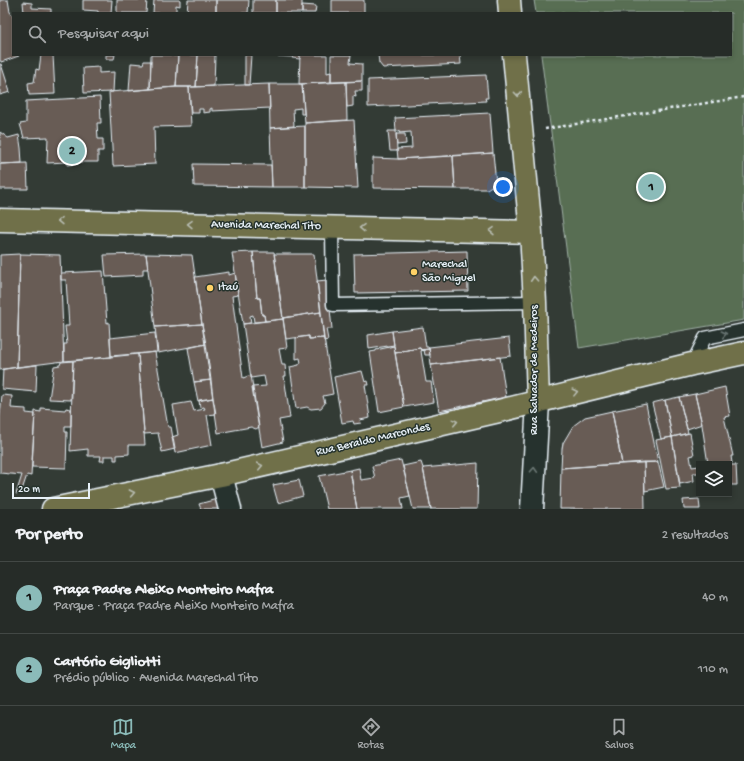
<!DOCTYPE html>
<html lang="pt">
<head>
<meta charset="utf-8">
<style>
	body { margin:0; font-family:"Gochi Hand",sans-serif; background:#2e3430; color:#f1f3f6 }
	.controls { position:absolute; right:12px; bottom:12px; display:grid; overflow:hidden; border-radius:0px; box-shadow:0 2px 6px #0003 }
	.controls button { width:36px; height:36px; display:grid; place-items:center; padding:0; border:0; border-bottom:1px solid #424845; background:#262c28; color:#f1f3f6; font:20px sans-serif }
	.scale { position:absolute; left:12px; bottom:10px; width:78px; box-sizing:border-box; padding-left:4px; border:2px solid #e8f1f8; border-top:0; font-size:11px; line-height:14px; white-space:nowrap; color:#e8f1f8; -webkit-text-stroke:3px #26332d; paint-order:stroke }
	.you { position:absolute; left:503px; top:187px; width:14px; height:14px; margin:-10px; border:3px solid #fff; border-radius:50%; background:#1a73e8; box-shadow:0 0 0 6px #1a73e833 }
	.badge { display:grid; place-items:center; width:26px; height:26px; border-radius:50%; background:#8bbbb9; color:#111; font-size:13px; font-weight:700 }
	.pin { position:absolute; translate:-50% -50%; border:2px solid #fff; box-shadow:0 1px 4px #0006 }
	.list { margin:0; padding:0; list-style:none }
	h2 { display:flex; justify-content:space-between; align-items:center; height:52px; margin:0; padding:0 16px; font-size:17px }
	h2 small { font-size:13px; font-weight:400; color:#a4a7a8 }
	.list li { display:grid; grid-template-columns:26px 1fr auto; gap:12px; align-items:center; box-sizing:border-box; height:72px; padding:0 16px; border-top:1px solid #424845 }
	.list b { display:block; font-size:15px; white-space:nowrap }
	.list p { margin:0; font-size:13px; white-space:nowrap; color:#a4a7a8 }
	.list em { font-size:13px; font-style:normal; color:#a4a7a8 }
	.icon { flex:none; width:22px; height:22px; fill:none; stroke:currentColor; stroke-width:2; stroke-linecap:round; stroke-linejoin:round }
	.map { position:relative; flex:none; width:744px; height:509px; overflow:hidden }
	.search { position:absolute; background:#262c28; box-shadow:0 2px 6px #0003; left:12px; right:12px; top:12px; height:44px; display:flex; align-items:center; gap:10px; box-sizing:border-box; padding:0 14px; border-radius:0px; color:#a4a7a8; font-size:15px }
	.sheet { height:196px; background:#262c28 }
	nav { display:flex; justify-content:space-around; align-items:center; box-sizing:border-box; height:56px; border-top:1px solid #424845; background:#262c28; font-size:11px; color:#a4a7a8 }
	nav a { display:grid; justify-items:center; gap:2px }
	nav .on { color:#8bbbb9 }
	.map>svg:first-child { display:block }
	.green { fill:#586e53; stroke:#a0b0a6 }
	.building { fill:#675b54; stroke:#e8f1f8 }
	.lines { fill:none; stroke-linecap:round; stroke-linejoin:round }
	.service-casing { stroke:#e8f1f8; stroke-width:15 }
	.minor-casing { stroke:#e8f1f8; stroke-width:25 }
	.secondary-casing { stroke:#e8f1f8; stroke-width:25 }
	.primary-casing { stroke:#e8f1f8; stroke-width:25 }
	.path { stroke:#e8f1f8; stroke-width:2.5; stroke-dasharray:3 3; stroke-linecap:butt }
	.service { stroke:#26332d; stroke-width:12 }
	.minor { stroke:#26332d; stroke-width:22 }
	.secondary { stroke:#26332d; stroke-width:22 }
	.primary { stroke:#70704a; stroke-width:22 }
	.oneway { stroke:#b8bdb2 }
	.oneway2 { stroke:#6a7674 }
	.poi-dot { fill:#ffd166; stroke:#26332d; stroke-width:1.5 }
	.labels { text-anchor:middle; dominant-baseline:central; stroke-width:3; stroke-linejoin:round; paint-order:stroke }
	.street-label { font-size:12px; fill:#e8f1f8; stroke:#26332d }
	.poi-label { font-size:12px; fill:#e8f1f8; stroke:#26332d; text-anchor:start }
</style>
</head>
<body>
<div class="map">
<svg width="744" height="509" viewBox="0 0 744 509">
	<rect width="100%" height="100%" fill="#333b35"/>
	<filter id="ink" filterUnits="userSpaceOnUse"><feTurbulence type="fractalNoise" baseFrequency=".025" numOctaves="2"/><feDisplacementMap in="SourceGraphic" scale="8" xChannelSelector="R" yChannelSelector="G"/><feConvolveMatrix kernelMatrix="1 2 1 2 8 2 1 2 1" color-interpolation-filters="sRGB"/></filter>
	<g filter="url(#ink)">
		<path class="green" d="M534,0H744V320L579,348L541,55H731V13H536Z"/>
		<path class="building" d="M0,0H8L10,12L13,16V55H18L19,56L1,62L0,60Z
			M83,0H112L111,13H98V11L83,10Z
			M117,0H147L146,13H117Z
			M154,0H180V6L176,5V13H153Z
			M188,0H216V13H187Z
			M216,0H249L248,13H216Z
			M253,0H276V13H253Z
			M276,0H302V13H276Z
			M332,0H364V13H332Z
			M23,2L32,3V8L51,9V13H24Z
			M302,5L316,6L315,13H302Z
			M41,55H53L55,94L29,95L28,83L34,82L36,69L39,70Z
			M106,55H115L114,59H106Z
			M151,55H173V56H178L176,87L150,89Z
			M178,55H198L196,87H176Z
			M198,55H215L214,86L196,87Z
			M245,55H251L249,85H245Z
			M274,55H300V59L292,58L293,57L273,56Z
			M300,55H327V73L331,72V82L299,84Z
			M331,55H351L350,63L362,64V81L331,82Z
			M378,55H460L461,64L383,68L379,63Z
			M144,61H151L150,89L129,91L131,63L143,64Z
			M0,64H1L10,92L0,95Z
			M99,67V73L114,72L113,92L84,93L83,68Z
			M486,75L488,98H485L486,101L368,107V80Z
			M362,81V91H355L356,97L353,96V106L347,107L346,82Z
			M346,82L347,120L305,123L302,84Z
			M269,84L270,108L212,111V108L210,109V112L203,113V109H199V113H191L189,87Z
			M269,84H302L304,114H301V108L293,109L294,126L270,128Z
			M176,87H189L191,126L154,127L155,164L113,166L109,92Z
			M100,97L101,123H97L98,139H103V151H98V162H78V164L67,165V162L47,163L48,137L24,138L20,124L26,123V101Z
			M490,113L493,153L398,159L397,149L412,148L411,132L399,133L400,131H396L395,118Z
			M354,120L358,188L305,187V123Z
			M305,126V187H272L270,128Z
			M388,131H396L397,151H390Z
			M0,132L8,138L19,135L21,148L22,163L0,164Z
			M396,134H405L406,144L397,145Z
			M493,153L496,183L487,189H455L453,156Z
			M453,156L455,189L373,188V158L398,159Z
			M27,163L28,189H0V164Z
			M193,164L271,165L272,187L194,186Z
			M467,251L468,291L355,293L354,254Z
			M253,252H274L283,319L265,321L264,315H262L260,298H257Z
			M253,252L257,298H260L262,315H264L265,321L254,322L253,315L250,316L251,323L243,324L232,253Z
			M20,254L60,255L64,361L17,367Z
			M20,254L17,367L0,370V255Z
			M146,254L148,269H143V275L106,277L104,255Z
			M146,254L192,255L202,324L155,327Z
			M274,254H314L321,312L283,318Z
			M103,271L107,323L109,322L111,357L64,361V344H67L65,326H69L66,280H61V273Z
			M229,272V275L235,273L238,295L232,296L243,378L251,375L259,427L256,429L251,427L218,433L195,277Z
			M327,280L332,329H326L328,340L324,341L317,281Z
			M321,312L324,338L309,339V336L286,339L283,318Z
			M283,319L287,348L279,349L282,365H285L286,376H284L290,418L279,420L283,442L262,447L252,387L266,386L264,376L251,378L243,324Z
			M202,324L206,344L158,353L155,327Z
			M423,327L426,347H429V349L421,350L420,348L402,351V352L395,353L392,331Z
			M392,331L394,345L369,349L368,335Z
			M155,333L157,352L111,356L110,338Z
			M309,336V339L324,338L333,394L323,396L325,403L321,408L311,409L307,407L296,409L290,367L299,365V364L301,363L300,358L296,359V338Z
			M509,338L511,356L431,365L429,347Z
			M206,344L211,380L194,382L188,348Z
			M394,346L404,407L379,412L370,352L376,351V350Z
			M420,348L421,350L429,349L430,355H425L424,350L421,351L426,382H431L434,402L404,407L395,353L402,352V351Z
			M155,352L168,427H171L175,449L162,452L158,433L144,434L138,354Z
			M138,354L145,445H129V454L117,455V460H114V456H104V461H100L101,456H88V449L70,451L73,361Z
			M500,357L506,397L439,411L431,365Z
			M73,361L71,400L49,399L54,366L60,365L61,362Z
			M37,365L36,392L2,389L3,369Z
			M362,371L365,382L368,381L369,385H365L370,418L360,420L361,423L354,424L353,421L342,423L334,377Z
			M211,380L213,398L198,401L194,382Z
			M725,387L730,416L724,417L733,456H731L732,463L727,464H708L702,425L695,394Z
			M695,394L702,424L687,429L679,397Z
			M2,395L12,396L11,408L26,409V413L35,414L31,476L27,475L21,493L16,494L22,475L0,473V417Z
			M679,397L688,433L672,437L665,400Z
			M213,398L216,414L207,415L212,445L175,453L172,437L178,435L173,405L191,402L194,411L205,409L204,407L200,408L199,400Z
			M665,400L672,437L661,439L652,403Z
			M646,404L658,462L622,464L612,411Z
			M41,408L65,410L66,408L71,409V426H65V432H67L66,468L32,467L35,411L41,412Z
			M612,411L622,464L561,468L562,449L563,443L573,426L585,417Z
			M690,433L694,455L690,456L692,467L699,466V473H693L694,481L680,484L672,437Z
			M672,437L680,488L666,489L656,440Z
			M401,460L410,496L401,498L403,509H357L350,470L359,468L361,480L375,478L372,466Z
			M421,462L423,468L431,509H413L403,466Z
			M644,462H658L664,487L645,491Z
			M644,462L645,509H560L561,468Z
			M478,463L477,509H431L423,468Z
			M730,465H736L737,485H731Z
			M350,470L357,509H327L319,476Z
			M299,480L303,496L278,503L273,485Z
			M217,499L220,509H201L199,504Z
			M699,499L700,509H684L683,500Z"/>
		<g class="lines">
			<defs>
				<path id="service" d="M332,227L333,305L535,302
					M692,364L705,338L744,330"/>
				<path id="minor" d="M221,475L230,509"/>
				<path id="secondary" d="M532,509L538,402"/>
				<path id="primary" d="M509,0L510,13
					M514,55L531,232L535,302L538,402
					M0,220L531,232
					M53,509L221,475L499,411L692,364L744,353"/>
			</defs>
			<use href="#service" class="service-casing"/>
			<use href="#minor" class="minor-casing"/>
			<use href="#secondary" class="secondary-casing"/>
			<use href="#primary" class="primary-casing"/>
			<path class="path" d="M545,129L744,97"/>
			<use href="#service" class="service"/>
			<use href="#minor" class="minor"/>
			<use href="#secondary" class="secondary"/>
			<use href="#primary" class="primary"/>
		</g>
		<defs><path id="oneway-chevron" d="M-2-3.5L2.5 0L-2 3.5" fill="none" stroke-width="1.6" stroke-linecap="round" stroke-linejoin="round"/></defs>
		<g class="oneway">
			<use href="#oneway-chevron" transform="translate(518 94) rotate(85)"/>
			<use href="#oneway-chevron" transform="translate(60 221) rotate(-179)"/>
			<use href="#oneway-chevron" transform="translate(190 224) rotate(-179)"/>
			<use href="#oneway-chevron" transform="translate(362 228) rotate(-179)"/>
			<use href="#oneway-chevron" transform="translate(492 231) rotate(-179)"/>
			<use href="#oneway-chevron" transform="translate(534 279) rotate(-93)"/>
			<use href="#oneway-chevron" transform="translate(575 392) rotate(-14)"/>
			<use href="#oneway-chevron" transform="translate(455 422) rotate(-13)"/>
			<use href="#oneway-chevron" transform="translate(260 466) rotate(-13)"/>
			<use href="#oneway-chevron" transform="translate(132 493) rotate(-11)"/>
		</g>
		<g class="oneway2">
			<use href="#oneway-chevron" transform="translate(724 334) rotate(-12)"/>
			<use href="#oneway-chevron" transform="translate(534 470) rotate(-87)"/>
		</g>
	</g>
	<g class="poi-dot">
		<circle cx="414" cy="272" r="4"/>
		<circle cx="210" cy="288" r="4"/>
	</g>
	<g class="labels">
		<g class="street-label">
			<text transform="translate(266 226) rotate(1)">Avenida Marechal Tito</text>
			<text transform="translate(535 370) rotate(-90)">Rua Salvador de Medeiros</text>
			<text transform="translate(373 440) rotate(-13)">Rua Beraldo Marcondes</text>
		</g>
		<g class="poi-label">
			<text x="422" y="265">Marechal<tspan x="422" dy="14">São Miguel</tspan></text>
			<text x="218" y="288">Itaú</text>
		</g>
	</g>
</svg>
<div class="controls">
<button><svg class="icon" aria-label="layers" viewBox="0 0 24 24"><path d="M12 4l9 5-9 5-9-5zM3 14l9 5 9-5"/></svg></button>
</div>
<div class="scale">20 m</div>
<div class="you"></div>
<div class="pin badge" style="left:651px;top:187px">1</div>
<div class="pin badge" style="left:72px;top:151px">2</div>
<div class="search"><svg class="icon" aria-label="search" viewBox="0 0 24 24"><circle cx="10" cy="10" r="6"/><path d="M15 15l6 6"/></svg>Pesquisar aqui</div>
</div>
<section class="sheet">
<h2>Por perto<small>2 resultados</small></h2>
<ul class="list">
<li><span class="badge">1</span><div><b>Praça Padre Aleixo Monteiro Mafra</b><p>Parque · Praça Padre Aleixo Monteiro Mafra</p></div><em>40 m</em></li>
<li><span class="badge">2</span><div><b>Cartório Gigliotti</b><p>Prédio público · Avenida Marechal Tito</p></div><em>110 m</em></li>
</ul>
</section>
<nav>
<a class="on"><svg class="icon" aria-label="map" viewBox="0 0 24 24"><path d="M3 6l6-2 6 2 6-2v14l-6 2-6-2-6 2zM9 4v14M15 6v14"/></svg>Mapa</a>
<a><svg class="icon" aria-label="directions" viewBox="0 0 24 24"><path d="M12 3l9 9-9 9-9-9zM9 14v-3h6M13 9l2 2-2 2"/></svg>Rotas</a>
<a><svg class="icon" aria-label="saved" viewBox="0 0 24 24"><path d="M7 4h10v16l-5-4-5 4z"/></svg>Salvos</a>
</nav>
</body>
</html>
